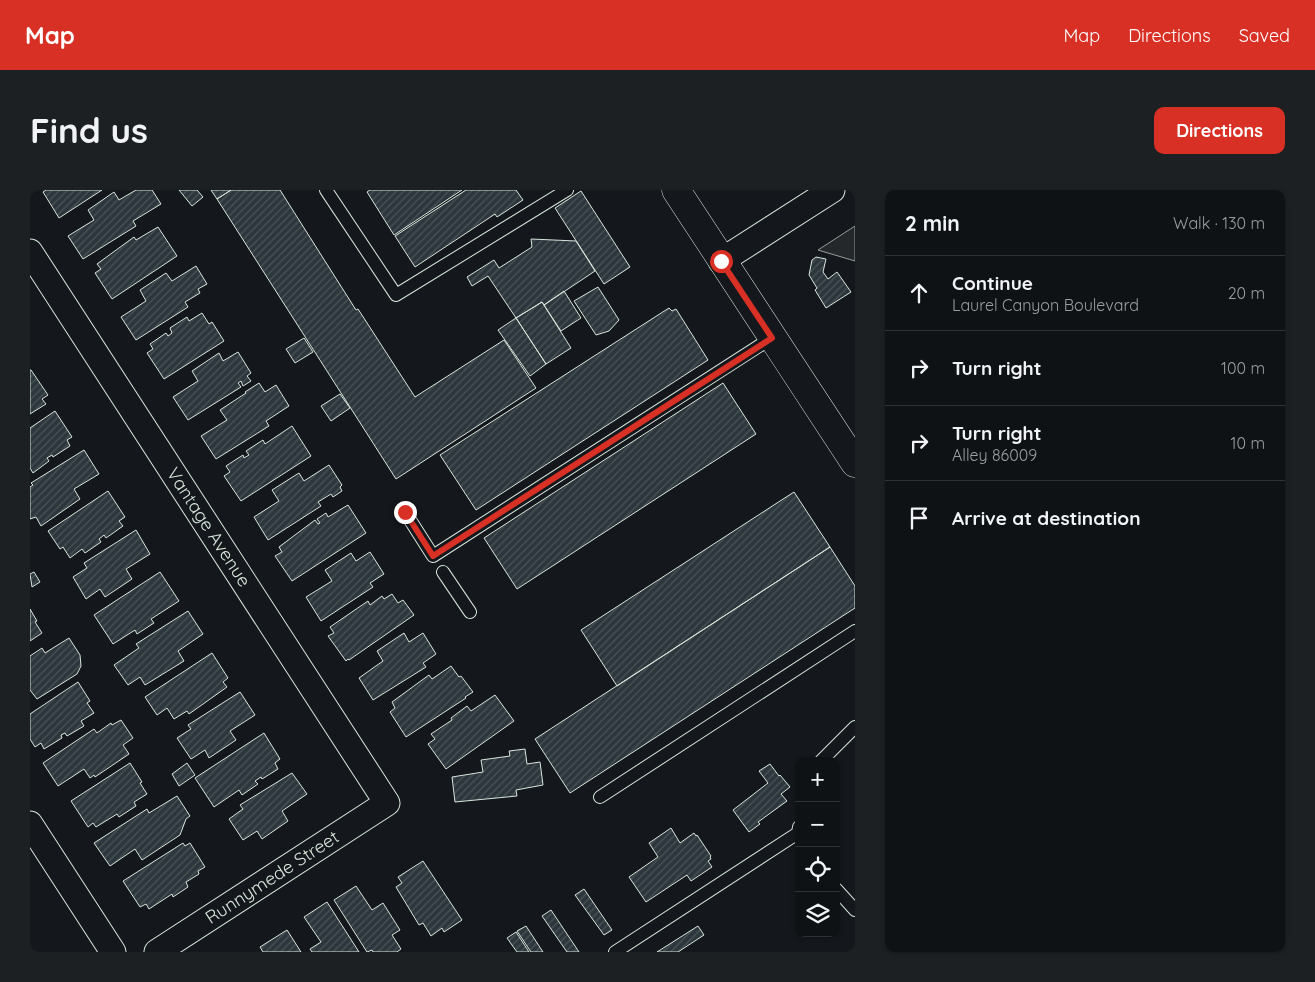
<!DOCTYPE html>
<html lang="en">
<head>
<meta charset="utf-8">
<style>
	body { margin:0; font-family:Quicksand,sans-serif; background:#1d2022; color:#f1f3f6 }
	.controls { position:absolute; right:15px; bottom:15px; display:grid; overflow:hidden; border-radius:10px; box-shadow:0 1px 4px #0004 }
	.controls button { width:45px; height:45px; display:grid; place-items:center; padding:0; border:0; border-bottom:1px solid #2f3234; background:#0f1215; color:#f1f3f6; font:25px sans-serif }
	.stop { position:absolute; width:15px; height:15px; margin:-11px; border:4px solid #d93025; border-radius:50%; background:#fff }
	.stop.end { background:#d93025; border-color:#fff; box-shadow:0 1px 5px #0008 }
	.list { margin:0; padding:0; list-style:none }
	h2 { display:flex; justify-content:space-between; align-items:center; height:65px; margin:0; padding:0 20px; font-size:21px }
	h2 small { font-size:16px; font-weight:400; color:#9b9ea0 }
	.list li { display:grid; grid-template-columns:32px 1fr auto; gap:15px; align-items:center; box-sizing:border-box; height:75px; padding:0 20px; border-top:1px solid #2f3234 }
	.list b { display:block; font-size:19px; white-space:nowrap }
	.list p { margin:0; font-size:16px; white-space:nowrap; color:#9b9ea0 }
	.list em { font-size:16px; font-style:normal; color:#9b9ea0 }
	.icon { flex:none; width:28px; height:28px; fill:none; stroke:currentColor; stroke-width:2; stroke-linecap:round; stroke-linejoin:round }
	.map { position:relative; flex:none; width:825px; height:762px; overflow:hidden; border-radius:10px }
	header { display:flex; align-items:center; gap:30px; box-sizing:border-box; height:70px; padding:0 25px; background:#d93025; color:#fff }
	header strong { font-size:24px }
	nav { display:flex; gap:28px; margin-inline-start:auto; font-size:18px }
	.intro { display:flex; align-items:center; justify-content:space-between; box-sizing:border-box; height:120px; padding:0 30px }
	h1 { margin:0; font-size:35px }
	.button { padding:12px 22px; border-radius:10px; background:#d93025; color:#fff; font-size:18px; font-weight:700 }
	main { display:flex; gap:30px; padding:0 30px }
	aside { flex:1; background:#0f1215; border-radius:10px; box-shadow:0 1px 4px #0004 }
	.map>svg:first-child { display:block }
	.parking { fill:#24282b; stroke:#939e99 }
	.building { fill:url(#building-hatch); stroke:#d8e6dc }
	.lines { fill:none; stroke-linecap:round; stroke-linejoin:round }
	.service-casing { stroke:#d8e6dc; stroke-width:14 }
	.minor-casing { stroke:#d8e6dc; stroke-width:27 }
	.primary-casing { stroke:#d8e6dc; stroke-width:29 }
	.service { stroke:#14181c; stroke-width:12 }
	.minor { stroke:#14181c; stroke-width:25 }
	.primary { stroke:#14181c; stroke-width:28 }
	.route { stroke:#d93025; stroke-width:6 }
	.labels { text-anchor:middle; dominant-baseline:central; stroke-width:4; stroke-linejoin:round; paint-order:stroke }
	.street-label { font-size:18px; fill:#d8e6dc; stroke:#14181c }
</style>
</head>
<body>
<header>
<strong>Map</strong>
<nav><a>Map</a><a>Directions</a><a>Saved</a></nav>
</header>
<div class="intro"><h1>Find us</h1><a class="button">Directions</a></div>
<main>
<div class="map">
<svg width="825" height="762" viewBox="0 0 825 762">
	<defs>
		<pattern id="building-hatch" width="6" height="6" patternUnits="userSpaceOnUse" patternTransform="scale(1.25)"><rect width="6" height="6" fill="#2c363c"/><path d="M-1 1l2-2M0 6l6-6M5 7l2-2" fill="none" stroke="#4a5358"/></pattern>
	</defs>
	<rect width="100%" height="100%" fill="#14181c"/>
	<path class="parking" d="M825,36V71L788,60Z"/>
	<path class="building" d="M16,0H72L29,28L13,2Z
		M106,0H122L131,14L103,31L106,36L53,69L38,46L64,30L58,20L84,2L89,10Z
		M149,0H167L173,7L162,16Z
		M181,0H201L187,9Z
		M201,0H250L326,120L328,119L385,207L474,150L506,198L366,289L187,9Z
		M340,0H432L364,45L337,2Z
		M436,0H486L493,10L467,27L465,24L385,77L365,46Z
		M551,1L600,77L574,94L525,18Z
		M128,37L147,66L82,109L65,83L71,79L67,74L104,47L106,50Z
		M501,49L546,51L565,81L514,115L512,112L486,128L458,86L442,96L437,87L464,70L469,78L502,57Z
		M786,67L796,69L793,82L798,89L807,82L821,102L796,118L785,100L787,98L779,85L782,70Z
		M166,76L177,94L168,99L170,103L155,112L158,117L106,150L91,127L116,111L110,100L136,83L142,91Z
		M568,97L589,130L579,141L566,145L544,111Z
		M534,101L551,128L531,141L514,115Z
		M512,112L541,158L516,174L486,128Z
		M639,118L642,121L646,119L678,170L446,320L410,265Z
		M172,123L179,134L182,132L194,151L134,189L117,163L123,159L120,154L136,143L138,146L142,143L140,138L157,127L159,131Z
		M486,128L516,174L500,186L468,140Z
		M274,148L283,162L265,173L256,159Z
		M208,162L221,183L217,186L221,191L213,196L211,191L208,193L211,197L158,230L143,207L168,191L162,181L189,163L193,171Z
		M0,180H1L18,205L12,209L16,214L0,224Z
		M229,193L235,202L246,195L259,216L236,231L239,236L186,269L171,246L197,230L190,220L216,203L215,202Z
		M693,193L726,244L487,399L454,348Z
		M310,204L320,218L301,231L291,216Z
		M25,221L42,247L37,250L40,256L23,267L22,265L17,268L19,271L3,283L0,278V238Z
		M262,236L281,266L211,311L194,286L200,282L196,276L213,265L214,268L219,265L216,261L233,250L235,254Z
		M54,260L69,284L44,299L50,309L11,336L6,327L0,329V297L3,295L1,293Z
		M299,275L312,295L310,297L312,301L303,307L301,304L288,312L291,316L238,350L224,327L249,311L242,300L269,283L274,291Z
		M78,301L95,327L89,331L93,336L76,348L74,345L69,349L71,352L55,363L52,359L40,368L33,357L30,359L18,341Z
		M764,302L800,357L587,496L551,440Z
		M318,315L336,343L262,391L245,366L252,362L249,357L285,330L288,334L290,333L287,329L296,323L298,327Z
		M106,340L120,364L96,379L102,389L75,407L70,399L56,409L43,387L57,378L54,373Z
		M800,357L825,396V418L540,603L505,549Z
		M340,362L354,384L340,393L343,397L291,431L276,407L302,391L295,380L321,363L326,371Z
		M4,382L10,392L2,397L0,384Z
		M130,382L149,411L121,429L124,433L107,444L105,440L83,454L64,425Z
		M362,404L368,413L373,410L384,425L319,470L318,469L316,471L298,446L304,443L300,437L338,411L340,415L352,406L354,409Z
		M0,419L7,431L5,432L12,443L0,451Z
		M158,421L173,444L148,461L154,471L115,495L110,487L98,495L84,475L109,458L106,454Z
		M374,443L379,452L393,443L406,464L393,473L396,477L343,510L329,488L353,471L347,461Z
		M39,448L50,465L51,476L47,484L7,509L0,500V466L12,458L15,463Z
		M182,463L198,488L193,492L197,497L159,524L157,521L144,529L137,518L127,525L115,507Z
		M421,476L429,487L431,486L443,502L435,507L436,508L376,547L360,522L365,518L362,512L399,485L402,489Z
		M48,492L60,511L57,513L64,523L51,531L54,536L37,546L35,543L31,545L32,548L14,559L11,553L5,557L0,549V524Z
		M210,502L225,525L200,541L206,550L179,568L175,560L161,569L147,548L161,539L158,535Z
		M465,505L484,531L416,579L398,554L405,549L401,544L422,530L421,528L437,516L441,521Z
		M91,530L103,548L93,555L99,564L65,587L64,585L60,588L54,579L28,596L13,573L64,539L67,543L81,533L82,535Z
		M234,543L250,569L245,573L248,579L232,589L231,587L225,591L228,594L212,605L209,600L184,617L165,588Z
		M495,559L497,574L510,572L513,595L486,600L487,606L425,612L422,587L453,582L451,570L480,566L479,561Z
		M100,573L112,592L110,593L117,604L104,612L106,616L89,627L87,624L66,637L63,633L58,637L41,611Z
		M157,573L165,585L149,596L142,584Z
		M740,574L749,586L750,585L760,597L751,604L757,611L728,632L730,634L719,642L703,620L738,593L729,581Z
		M262,583L277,604L252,621L258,631L232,649L227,641L213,650L199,629L213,619L210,615Z
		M147,606L160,626L156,629L150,645L112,670L105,659L80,676L64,653L117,619L119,623Z
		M641,638L650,653L664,643L666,646L667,645L681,666L680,667L681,669L678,671L682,677L661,691L657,685L616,712L599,687L628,667L619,653Z
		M153,653L155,656L160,653L175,677L168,681L169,684L156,692L158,697L143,707L142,704L119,719L116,714L110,717L93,691Z
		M393,671L432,730L414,742L412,738L401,746L393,733L389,735L366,697L372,693L368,687Z
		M326,696L342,720L353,713L370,740L362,745L371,759L367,762H343L342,760L337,762L304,710Z
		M554,699L582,740L574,745L545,705Z
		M297,712L329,762H282L280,759L291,752L274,727Z
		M521,720L549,762H537L512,726Z
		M496,736L513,762H501L487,741Z
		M668,736L674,745L648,762H627Z
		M257,740L271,762H233L230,757Z
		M486,742L499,762H487L477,748Z"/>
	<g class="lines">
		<defs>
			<path id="service" d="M296,0L366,105L537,0
				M375,322L403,366L743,147
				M413,382L440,422
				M791,571L825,537
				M570,607L825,441
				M806,699L825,720
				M585,762L768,643L769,637"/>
			<path id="minor" d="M0,62L357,613L127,762
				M691,71L802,0
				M0,634L83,762"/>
			<path id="primary" d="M646,0L825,273"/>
		</defs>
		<use href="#service" class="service-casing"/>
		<use href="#minor" class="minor-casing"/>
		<use href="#primary" class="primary-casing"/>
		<use href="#service" class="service"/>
		<use href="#minor" class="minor"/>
		<use href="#primary" class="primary"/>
	</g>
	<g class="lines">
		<path class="route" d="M375,322L403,366L742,148L691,71"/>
	</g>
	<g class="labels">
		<g class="street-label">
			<text transform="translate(179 337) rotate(57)">Vantage Avenue</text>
			<text transform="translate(242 687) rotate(-33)">Runnymede Street</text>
		</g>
	</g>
</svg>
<div class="controls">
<button>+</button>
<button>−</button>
<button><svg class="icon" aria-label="locate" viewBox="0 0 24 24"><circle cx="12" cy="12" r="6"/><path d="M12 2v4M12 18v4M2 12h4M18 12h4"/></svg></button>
<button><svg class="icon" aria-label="layers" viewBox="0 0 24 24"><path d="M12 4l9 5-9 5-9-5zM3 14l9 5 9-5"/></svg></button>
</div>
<div class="stop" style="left:691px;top:71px"></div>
<div class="stop end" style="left:375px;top:322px"></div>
</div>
<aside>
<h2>2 min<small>Walk · 130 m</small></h2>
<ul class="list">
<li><svg class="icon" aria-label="ahead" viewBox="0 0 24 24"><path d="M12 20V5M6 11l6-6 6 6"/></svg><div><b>Continue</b><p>Laurel Canyon Boulevard</p></div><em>20 m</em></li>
<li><svg class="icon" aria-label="right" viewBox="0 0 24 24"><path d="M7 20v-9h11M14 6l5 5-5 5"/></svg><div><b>Turn right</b></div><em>100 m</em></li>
<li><svg class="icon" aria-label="right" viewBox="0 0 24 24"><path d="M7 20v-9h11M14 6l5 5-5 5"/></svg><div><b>Turn right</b><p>Alley 86009</p></div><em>10 m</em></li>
<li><svg class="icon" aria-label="arrive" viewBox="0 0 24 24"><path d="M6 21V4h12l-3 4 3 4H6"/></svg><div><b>Arrive at destination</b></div></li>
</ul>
</aside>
</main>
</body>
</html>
